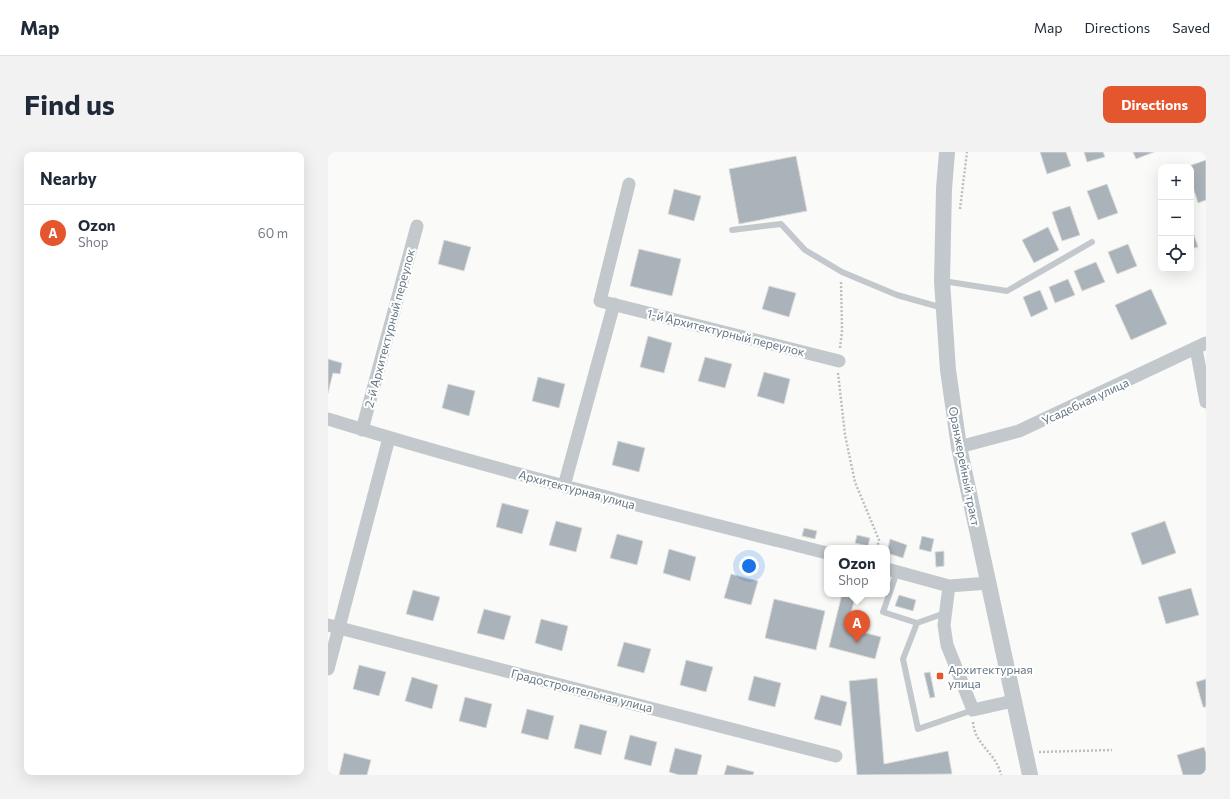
<!DOCTYPE html>
<html lang="en">
<head>
<meta charset="utf-8">
<style>
	body { margin:0; font-family:Commissioner,sans-serif; background:#f2f2f3; color:#1f2937 }
	.controls { position:absolute; right:12px; top:12px; display:grid; overflow:hidden; border-radius:8px; box-shadow:0 4px 16px #0002 }
	.controls button { width:36px; height:36px; display:grid; place-items:center; padding:0; border:0; border-bottom:1px solid #e0e1e3; background:#fff; color:#1f2937; font:20px sans-serif }
	.you { position:absolute; left:421px; top:414px; width:14px; height:14px; margin:-10px; border:3px solid #fff; border-radius:50%; background:#1a73e8; box-shadow:0 0 0 6px #1a73e833 }
	.badge { display:grid; place-items:center; width:26px; height:26px; border-radius:50%; background:#e4572e; color:#fff; font-size:13px; font-weight:700 }
	.pin { position:absolute; translate:-50% -33px; filter:drop-shadow(0 1px 2px #0008) }
	.pin::after { content:''; position:absolute; top:21px; width:14px; height:12px; background:inherit; clip-path:polygon(0 0,100% 0,50% 100%) }
	.popup { position:absolute; left:496px; top:393px; width:66px; height:52px; box-sizing:border-box; display:grid; place-content:center; border-radius:8px; background:#fff; filter:drop-shadow(0 1px 3px #0005); font-size:13px; white-space:nowrap; color:#747a83 }
	.popup b { font-size:15px; color:#1f2937 }
	.popup::after { content:''; position:absolute; left:50%; top:100%; margin-left:-8px; border:8px solid transparent; border-top-color:#fff }
	.list { margin:0; padding:0; list-style:none }
	h2 { display:flex; justify-content:space-between; align-items:center; height:52px; margin:0; padding:0 16px; font-size:17px }
	h2 small { font-size:13px; font-weight:400; color:#747a83 }
	.list li { display:grid; grid-template-columns:26px 1fr auto; gap:12px; align-items:center; box-sizing:border-box; height:56px; padding:0 16px; border-top:1px solid #e0e1e3 }
	.list b { display:block; font-size:15px; white-space:nowrap }
	.list p { margin:0; font-size:13px; white-space:nowrap; color:#747a83 }
	.list em { font-size:13px; font-style:normal; color:#747a83 }
	.icon { flex:none; width:22px; height:22px; fill:none; stroke:currentColor; stroke-width:2; stroke-linecap:round; stroke-linejoin:round }
	.map { position:relative; flex:none; width:878px; height:623px; overflow:hidden; border-radius:8px }
	header { display:flex; align-items:center; gap:24px; box-sizing:border-box; height:56px; padding:0 20px; background:#fff; border-bottom:1px solid #e0e1e3 }
	header strong { font-size:19px }
	nav { display:flex; gap:22px; margin-inline-start:auto; font-size:14px }
	.intro { display:flex; align-items:center; justify-content:space-between; box-sizing:border-box; height:96px; padding:0 24px }
	h1 { margin:0; font-size:28px }
	.button { padding:10px 18px; border-radius:8px; background:#e4572e; color:#fff; font-size:14px; font-weight:700 }
	main { display:flex; gap:24px; padding:0 24px }
	aside { flex:1; background:#fff; border-radius:8px; box-shadow:0 4px 16px #0002 }
	.map>svg:first-child { display:block }
	.building { fill:#aab3b9; stroke:#dcdcda }
	.lines { fill:none; stroke-linecap:round; stroke-linejoin:round }
	.path { stroke:#bbbfc2; stroke-width:2.5; stroke-dasharray:2 2; stroke-linecap:butt }
	.service { stroke:#c3c8cc; stroke-width:6 }
	.minor { stroke:#c3c8cc; stroke-width:13 }
	.tertiary { stroke:#c3c8cc; stroke-width:16 }
	.poi-dot { fill:#e4572e; stroke:#fff; stroke-width:1.5 }
	.labels { text-anchor:middle; dominant-baseline:central; stroke-width:4; stroke-linejoin:round; paint-order:stroke }
	.street-label { font-size:12px; fill:#657683; stroke:#fff }
	.poi-label { font-size:12px; fill:#657683; stroke:#fff; text-anchor:start }
</style>
</head>
<body>
<header>
<strong>Map</strong>
<nav><a>Map</a><a>Directions</a><a>Saved</a></nav>
</header>
<div class="intro"><h1>Find us</h1><a class="button">Directions</a></div>
<main>
<aside>
<h2>Nearby<small></small></h2>
<ul class="list">
<li><span class="badge">A</span><div><b>Ozon</b><p>Shop</p></div><em>60 m</em></li>
</ul>
</aside>
<div class="map">
<svg width="878" height="623" viewBox="0 0 878 623">
	<rect width="100%" height="100%" fill="#fafaf8"/>
	<path class="building" d="M712,0H738L743,14L719,22Z
		M756,0H775L777,5L759,10Z
		M805,0H826L808,7Z
		M468,4L479,59L411,72L401,17Z
		M878,8V48L870,51L863,29V15H858Z
		M779,32L790,61L770,68L759,39Z
		M346,37L373,44L366,69L340,62Z
		M742,54L752,83L734,89L724,60Z
		M863,74L870,95L863,97Z
		M720,75L731,98L706,111L694,88Z
		M116,88L143,95L136,119L110,112Z
		M800,92L809,114L789,122L780,100Z
		M311,97L353,107L344,144L302,134Z
		M768,110L777,130L754,139L746,119Z
		M740,127L747,143L727,151L721,135Z
		M441,134L468,141L461,165L434,157Z
		M823,137L839,172L803,188L787,153Z
		M712,138L720,157L703,165L695,145Z
		M320,184L344,191L336,221L312,215Z
		M377,205L404,212L397,236L370,229Z
		M0,207L14,211L12,222L5,221L0,241Z
		M436,220L462,227L456,252L429,244Z
		M210,225L237,232L231,256L204,249Z
		M120,232L147,239L141,264L114,256Z
		M290,289L317,296L311,320L284,313Z
		M174,351L201,358L194,382L168,375Z
		M228,369L254,376L248,400L221,393Z
		M837,369L848,401L814,413L803,381Z
		M476,376L489,379L487,387L474,384Z
		M289,382L315,389L309,413L282,406Z
		M529,383L542,386L540,394L527,391Z
		M594,384L606,387L603,400L591,397Z
		M562,387L579,393L575,406L559,401Z
		M341,397L368,405L362,429L335,421Z
		M616,399V414L608,415L607,400Z
		M403,422L430,429L423,453L396,446Z
		M863,436L871,463L838,472L830,445Z
		M85,438L112,445L105,469L78,462Z
		M514,442H528L519,476L553,485L547,507L501,495Z
		M571,443L588,448L585,459L567,454Z
		M446,447L497,459L488,498L437,486Z
		M156,457L183,464L176,488L149,481Z
		M213,467L240,474L234,499L207,491Z
		M296,490L323,497L316,521L289,514Z
		M358,508L385,515L378,540L352,533Z
		M31,513L58,520L51,544L25,537Z
		M602,520L607,545L602,546L596,521Z
		M426,524L453,531L447,555L420,548Z
		M84,525L110,533L104,557L77,549Z
		M549,526L556,612L620,599L624,622L529,623L521,529Z
		M878,527V555H875L868,530Z
		M493,543L519,550L513,574L486,567Z
		M137,545L164,552L158,576L131,569Z
		M199,557L226,564L220,588L193,581Z
		M252,572L279,579L273,603L246,596Z
		M302,583L329,590L323,614L296,607Z
		M876,595L878,601V623H855L849,603Z
		M347,596L374,603L369,623H351L341,620Z
		M16,601L43,608L39,623H11Z
		M399,613L426,620L425,623H396Z"/>
	<g class="lines">
		<path class="path" d="M632,57L639,0
			M512,196L514,179L513,129
			M510,221L517,283L527,330L551,388L549,396
			M645,570C647,594 668,600 673,623
			M711,600L784,598"/>
		<path class="service" d="M404,78L453,72L477,98L514,120L569,143L615,156
			M615,129L679,139L764,90
			M569,420L555,460L589,471L575,507L590,577L645,558
			M589,471L617,461"/>
		<path class="minor" d="M301,32L272,149L511,209
			M868,196L878,250
			M0,267C165,318 332,359 499,401
			M34,278L89,74
			M631,295L691,279L878,191
			M236,334L286,152
			M559,417L621,434L661,431
			M621,434L616,473L619,493L645,558L685,549
			M0,473L508,604
			M0,517L61,286"/>
		<path class="tertiary" d="M619,0L616,37L614,129L620,218L631,295L702,623"/>
	</g>
	<rect class="poi-dot" x="608" y="520" width="8" height="8" rx="2"/>
	<g class="labels">
		<g class="street-label">
			<text transform="translate(61 176) rotate(-75)">2-й Архитектурный переулок</text>
			<text transform="translate(398 180) rotate(14)">1-й Архитектурный переулок</text>
			<text transform="translate(757 249) rotate(-25)">Усадебная улица</text>
			<text transform="translate(637 314) rotate(79)">Оранжерейный тракт</text>
			<text transform="translate(249 337) rotate(15)">Архитектурная улица</text>
			<text transform="translate(254 538) rotate(14)">Градостроительная улица</text>
		</g>
		<g class="poi-label">
			<text x="620" y="517">Архитектурная<tspan x="620" dy="14">улица</tspan></text>
		</g>
	</g>
</svg>
<div class="controls">
<button>+</button>
<button>−</button>
<button><svg class="icon" aria-label="locate" viewBox="0 0 24 24"><circle cx="12" cy="12" r="6"/><path d="M12 2v4M12 18v4M2 12h4M18 12h4"/></svg></button>
</div>
<div class="you"></div>
<div class="pin badge" style="left:529px;top:491px">A</div>
<div class="popup"><b>Ozon</b>Shop</div>
</div>
</main>
</body>
</html>
